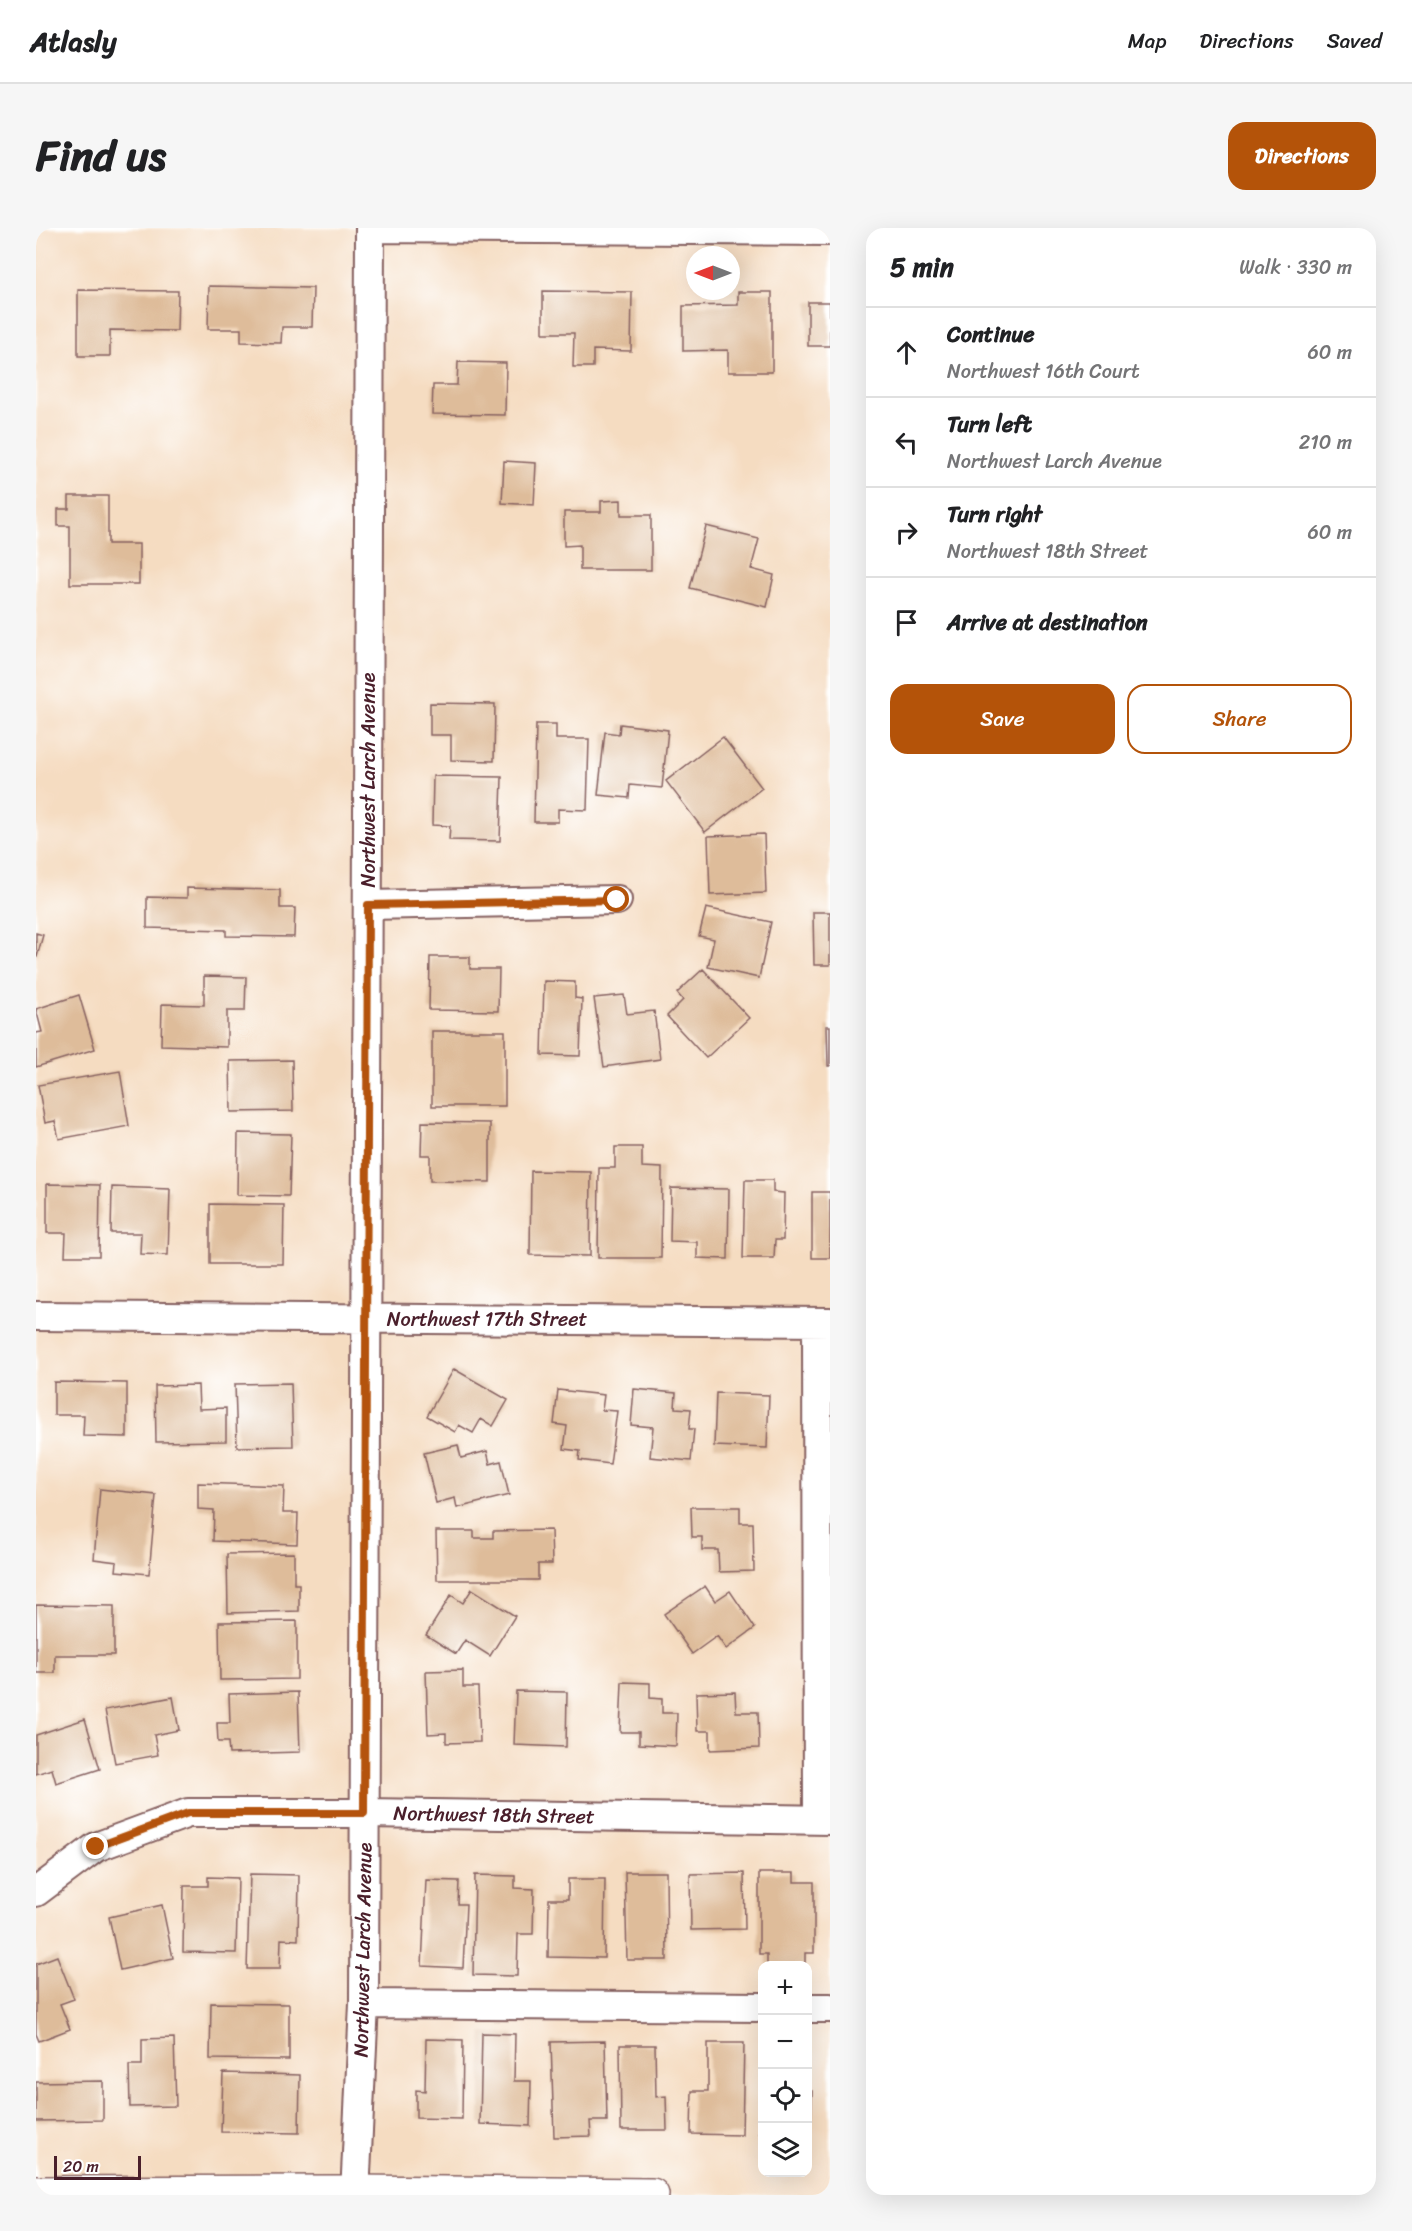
<!DOCTYPE html>
<html lang="en">
<head>
<meta charset="utf-8">
<style>
	body { margin:0; font-family:Sriracha,sans-serif; background:#f6f6f6; color:#202124 }
	.controls { position:absolute; right:18px; bottom:18px; display:grid; overflow:hidden; border-radius:12px; box-shadow:0 6px 24px #0002 }
	.controls button { width:54px; height:54px; display:grid; place-items:center; padding:0; border:0; border-bottom:2px solid #e0e0e0; background:#fff; color:#202124; font:30px sans-serif }
	.compass { position:absolute; left:650px; top:18px; width:54px; height:54px; border-radius:50%; background:#fff; box-shadow:0 6px 24px #0002; rotate:270deg }
	.scale { position:absolute; left:18px; bottom:15px; width:87px; box-sizing:border-box; padding-left:6px; border:3px solid #4a1f2b; border-top:0; font-size:16px; line-height:21px; white-space:nowrap; color:#4a1f2b; -webkit-text-stroke:4px #fff; paint-order:stroke }
	.stop { position:absolute; width:18px; height:18px; margin:-14px; border:4px solid #b45309; border-radius:50%; background:#fff }
	.stop.end { background:#b45309; border-color:#fff; box-shadow:0 2px 6px #0008 }
	.list { margin:0; padding:0; list-style:none }
	h2 { display:flex; justify-content:space-between; align-items:center; height:78px; margin:0; padding:0 24px; font-size:26px }
	h2 small { font-size:20px; font-weight:400; color:#757577 }
	.list li { display:grid; grid-template-columns:39px 1fr auto; gap:18px; align-items:center; box-sizing:border-box; height:90px; padding:0 24px; border-top:2px solid #e0e0e0 }
	.list b { display:block; font-size:22px; white-space:nowrap }
	.list p { margin:0; font-size:20px; white-space:nowrap; color:#757577 }
	.list em { font-size:20px; font-style:normal; color:#757577 }
	.actions { display:flex; gap:12px; padding:18px 24px }
	.actions a { flex:1; padding:14px 0; border:2px solid #b45309; border-radius:18px; text-align:center; font-size:21px; color:#b45309 }
	.actions .main { background:#b45309; color:#fff }
	.icon { flex:none; width:33px; height:33px; fill:none; stroke:currentColor; stroke-width:2; stroke-linecap:round; stroke-linejoin:round }
	.map { position:relative; flex:none; width:794px; height:1967px; overflow:hidden; border-radius:18px }
	header { display:flex; align-items:center; gap:36px; box-sizing:border-box; height:84px; padding:0 30px; background:#fff; border-bottom:2px solid #e0e0e0 }
	header strong { font-size:28px }
	nav { display:flex; gap:33px; margin-inline-start:auto; font-size:21px }
	.intro { display:flex; align-items:center; justify-content:space-between; box-sizing:border-box; height:144px; padding:0 36px }
	h1 { margin:0; font-size:42px }
	.button { padding:15px 27px; border-radius:18px; background:#b45309; color:#fff; font-size:21px; font-weight:700 }
	main { display:flex; gap:36px; padding:0 36px }
	aside { flex:1; background:#fff; border-radius:18px; box-shadow:0 6px 24px #0002 }
	.map>svg:first-child { display:block }
	.building { fill:#debc9a }
	.lines { fill:none; stroke-linecap:round; stroke-linejoin:round }
	.minor-casing { stroke:#866160; stroke-width:32 }
	.major-casing { stroke:#866160; stroke-width:36 }
	.minor { stroke:#fff; stroke-width:28 }
	.major { stroke:#fff; stroke-width:33 }
	.route { stroke:#b45309; stroke-width:8 }
	.labels { text-anchor:middle; dominant-baseline:central; stroke-width:4.5; stroke-linejoin:round; paint-order:stroke }
	.street-label { font-size:20px; fill:#4a1f2b; stroke:#fff }
</style>
</head>
<body>
<header>
<strong>Atlasly</strong>
<nav><a>Map</a><a>Directions</a><a>Saved</a></nav>
</header>
<div class="intro"><h1>Find us</h1><a class="button">Directions</a></div>
<main>
<div class="map">
<svg width="794" height="1967" viewBox="0 0 794 1967">
	<rect width="100%" height="100%" fill="#fff"/>
	<filter id="ink" filterUnits="userSpaceOnUse"><feTurbulence type="fractalNoise" baseFrequency=".0167" numOctaves="2"/><feDisplacementMap in="SourceGraphic" scale="12" xChannelSelector="R" yChannelSelector="G"/><feConvolveMatrix kernelMatrix="1 2 1 2 8 2 1 2 1" color-interpolation-filters="sRGB"/></filter>
	<filter id="wash" filterUnits="userSpaceOnUse"><feTurbulence type="fractalNoise" baseFrequency=".008" numOctaves="4" result="noise"/><feDisplacementMap in="SourceGraphic" scale="24" xChannelSelector="R" yChannelSelector="G"/><feGaussianBlur stdDeviation="1.35" result="paint"/><feColorMatrix in="noise" values="0 0 0 0 0 0 0 0 0 0 0 0 0 0 0 0 0 1.4 0 .05"/><feComposite in="paint" operator="in"/></filter>
	<g filter="url(#wash)">
		<rect width="100%" height="100%" fill="#f5dcc1"/>
		<g id="blocks">
			<path class="building" d="M173,58L277,60L276,99H246L245,115L205,114V101H172Z
				M42,62L142,63L141,103L74,102V128H42Z
				M507,63L596,64L595,123L557,122V139H537L538,105H507Z
				M702,64H736V144H692V122L647,123V78L702,77Z
				M772,74H794V118H772Z
				M422,134L470,135L469,187L396,186L397,157H421Z
				M468,233L500,235L498,277L466,275Z
				M33,268H72V316H103V356H34V298H22V281H33Z
				M585,272V287H615V342H544V317L528,318V284H565V273Z
				M670,298L723,311L715,341L738,347L731,379L654,360Z
				M394,475L459,476L458,533L415,532V507H394Z
				M500,496H520V511H553L551,582L522,581V594H498Z
				M584,496L632,502L626,560L594,557L593,570L562,567L569,504L583,506Z
				M687,509L726,560L669,604L630,553Z
				M397,548L466,549L464,613L413,612L414,598L396,597Z
				M728,606L730,665L674,667L672,608Z
				M151,660L244,662V680H259L258,709L190,708V702L111,700V669L151,670Z
				M670,680L735,694L723,750L672,739L678,711L663,708Z
				M777,684H794V737H778Z
				M0,705L7,707L1,729H0Z
				M394,729H434V741H463L462,783L393,782Z
				M667,741L713,790L670,830L631,788L647,772L641,765Z
				M168,748L210,749L209,783H191V819L125,817L126,776L168,777Z
				M508,753L539,754V770L546,771L544,828L506,827Z
				M43,767L59,821L0,839V805L6,804L0,781Z
				M588,767L591,786L618,783L624,831L568,839L558,770Z
				M791,798H794V838H792Z
				M396,803H469V878H396Z
				M256,832L257,883L195,884L194,833Z
				M84,843L93,898L23,911L19,893L9,895L2,857Z
				M386,894L454,895V954L394,953V927H385Z
				M202,905L255,906L253,968L201,967Z
				M579,919H606V939L626,940L625,1030H562L563,940H579Z
				M495,943L555,944L554,1028L494,1027Z
				M709,952H737V964L748,965L747,1012H739L738,1030H707Z
				M11,956L64,957L63,1028H29L30,1005H11Z
				M76,959L134,961L132,1027L104,1026L105,1005H75Z
				M635,960L693,961L692,1031L661,1030V1014L634,1013Z
				M776,964H794V1030H776Z
				M174,976L248,977L247,1036H174Z
				M418,1141L472,1172L457,1198L445,1191L437,1205L423,1197L419,1204L391,1188Z
				M18,1154L91,1155V1209L47,1208L48,1187H18Z
				M255,1155L257,1218L201,1219L199,1156Z
				M162,1157L163,1181L190,1180V1213L120,1214L119,1158Z
				M598,1161L640,1165L639,1180L655,1181L653,1201H658L655,1233L614,1229L617,1199L595,1197Z
				M522,1162L568,1167L566,1182L581,1183L574,1236L543,1232L544,1223L528,1221L531,1198L518,1196Z
				M680,1165L733,1167L731,1220L678,1218Z
				M422,1217L425,1230L451,1223L454,1236L465,1233L473,1267L421,1280L419,1270L400,1275L388,1225Z
				M162,1255L248,1258L247,1285H262L261,1316L177,1313L178,1282L162,1281Z
				M64,1261L120,1267L113,1346L80,1343L81,1334L58,1331Z
				M655,1279H704V1295H717L718,1343L683,1344L682,1322H666V1309H656Z
				M515,1302L516,1336H502V1352H401L400,1303H438V1310H457V1303Z
				M258,1325V1356H263V1383L192,1385L191,1326Z
				M669,1358L679,1373L694,1363L719,1400L690,1421L681,1408L656,1426L628,1386Z
				M436,1361L479,1388L454,1428L429,1412L420,1426L390,1407L415,1367L427,1375Z
				M0,1377L78,1378V1427H19V1445H0Z
				M261,1393V1451L184,1452L183,1394Z
				M427,1442V1459H442L444,1514L410,1515V1505L392,1506L390,1443Z
				M586,1454L614,1455V1470L626,1471V1485H641L640,1518L603,1516V1504H584Z
				M480,1463L531,1464L530,1519L478,1517Z
				M262,1464L264,1524L193,1526L192,1514H182L181,1495H194L193,1466Z
				M699,1464L700,1484H722L723,1520L674,1522V1503H661L660,1465Z
				M137,1469L143,1502L118,1507L122,1527L79,1535L69,1482Z
				M49,1491L64,1541L20,1555L16,1541L0,1546V1507Z
				M589,1644H630L631,1732H591Z
				M708,1645L709,1701L655,1702L654,1646Z
				M723,1645H758V1654H778V1725H769V1738H731V1726H723Z
				M214,1646L263,1647L262,1712L245,1711L244,1741H211Z
				M439,1647L479,1648V1660L498,1661L497,1706H482L481,1748L437,1747Z
				M172,1649L202,1650L200,1725L147,1724L148,1658H172Z
				M532,1651H569L568,1730L512,1729L513,1671H532Z
				M390,1652L423,1653L422,1676H430L427,1740L386,1738Z
				M126,1677L137,1730L84,1742L73,1689Z
				M21,1728L38,1771L24,1776L34,1801L3,1813L0,1806V1736Z
				M175,1775L253,1776V1832L174,1831Z
				M446,1805L479,1806L478,1853H495L494,1898L444,1896Z
				M138,1810L140,1878L94,1879L93,1837H106V1811Z
				M390,1811L427,1812L426,1891L380,1890V1862L389,1863Z
				M569,1813L571,1893H554L555,1908L518,1909L515,1814Z
				M672,1815H708L706,1907L655,1906L656,1863H672Z
				M584,1817H619L620,1869L630,1868L631,1902H585Z
				M187,1845L264,1847L263,1905L185,1904Z
				M67,1853V1892L0,1893V1854Z
				M772,1863H776L775,1906H772Z
				M725,1864H726V1905H723Z"/>
		</g>
	</g>
	<g filter="url(#ink)">
		<use href="#blocks" fill-opacity="0" stroke="#866160" stroke-width="1.5"/>
		<g class="lines">
			<defs>
				<path id="minor" d="M337,0L794,3
					M332,677L581,672
					M0,1088L794,1094
					M781,1094L782,1591
					M0,1664L60,1619L152,1585H329L794,1592
					M328,1776L726,1779
					M772,1780H794
					M319,1967L328,1776L334,0"/>
				<path id="major" d="M0,1965L319,1964L616,1967"/>
			</defs>
			<use href="#minor" class="minor-casing"/>
			<use href="#major" class="major-casing"/>
			<use href="#minor" class="minor"/>
			<use href="#major" class="major"/>
		</g>
	</g>
	<g class="lines" filter="url(#ink)">
		<path class="route" d="M60,1619L152,1585H328L332,677L581,672"/>
	</g>
	<g class="labels">
		<g class="street-label">
			<text transform="translate(332 552) rotate(-90)">Northwest Larch Avenue</text>
			<text x="451" y="1091">Northwest 17th Street</text>
			<text transform="translate(458 1587) rotate(1)">Northwest 18th Street</text>
			<text transform="translate(327 1722) rotate(-89)">Northwest Larch Avenue</text>
		</g>
	</g>
</svg>
<div class="controls">
<button>+</button>
<button>−</button>
<button><svg class="icon" aria-label="locate" viewBox="0 0 24 24"><circle cx="12" cy="12" r="6"/><path d="M12 2v4M12 18v4M2 12h4M18 12h4"/></svg></button>
<button><svg class="icon" aria-label="layers" viewBox="0 0 24 24"><path d="M12 4l9 5-9 5-9-5zM3 14l9 5 9-5"/></svg></button>
</div>
<svg class="compass" viewBox="-18 -18 36 36"><path d="M0-13l5 13h-10z" fill="#e53935"/><path d="M0 13l5-13h-10z" fill="#757577"/></svg>
<div class="scale">20 m</div>
<div class="stop" style="left:581px;top:672px"></div>
<div class="stop end" style="left:60px;top:1619px"></div>
</div>
<aside>
<h2>5 min<small>Walk · 330 m</small></h2>
<ul class="list">
<li><svg class="icon" aria-label="ahead" viewBox="0 0 24 24"><path d="M12 20V5M6 11l6-6 6 6"/></svg><div><b>Continue</b><p>Northwest 16th Court</p></div><em>60 m</em></li>
<li><svg class="icon" aria-label="left" viewBox="0 0 24 24"><path d="M17 20v-9H6M10 6l-5 5 5 5"/></svg><div><b>Turn left</b><p>Northwest Larch Avenue</p></div><em>210 m</em></li>
<li><svg class="icon" aria-label="right" viewBox="0 0 24 24"><path d="M7 20v-9h11M14 6l5 5-5 5"/></svg><div><b>Turn right</b><p>Northwest 18th Street</p></div><em>60 m</em></li>
<li><svg class="icon" aria-label="arrive" viewBox="0 0 24 24"><path d="M6 21V4h12l-3 4 3 4H6"/></svg><div><b>Arrive at destination</b></div></li>
</ul>
<div class="actions"><a class="main">Save</a><a>Share</a></div>
</aside>
</main>
</body>
</html>
